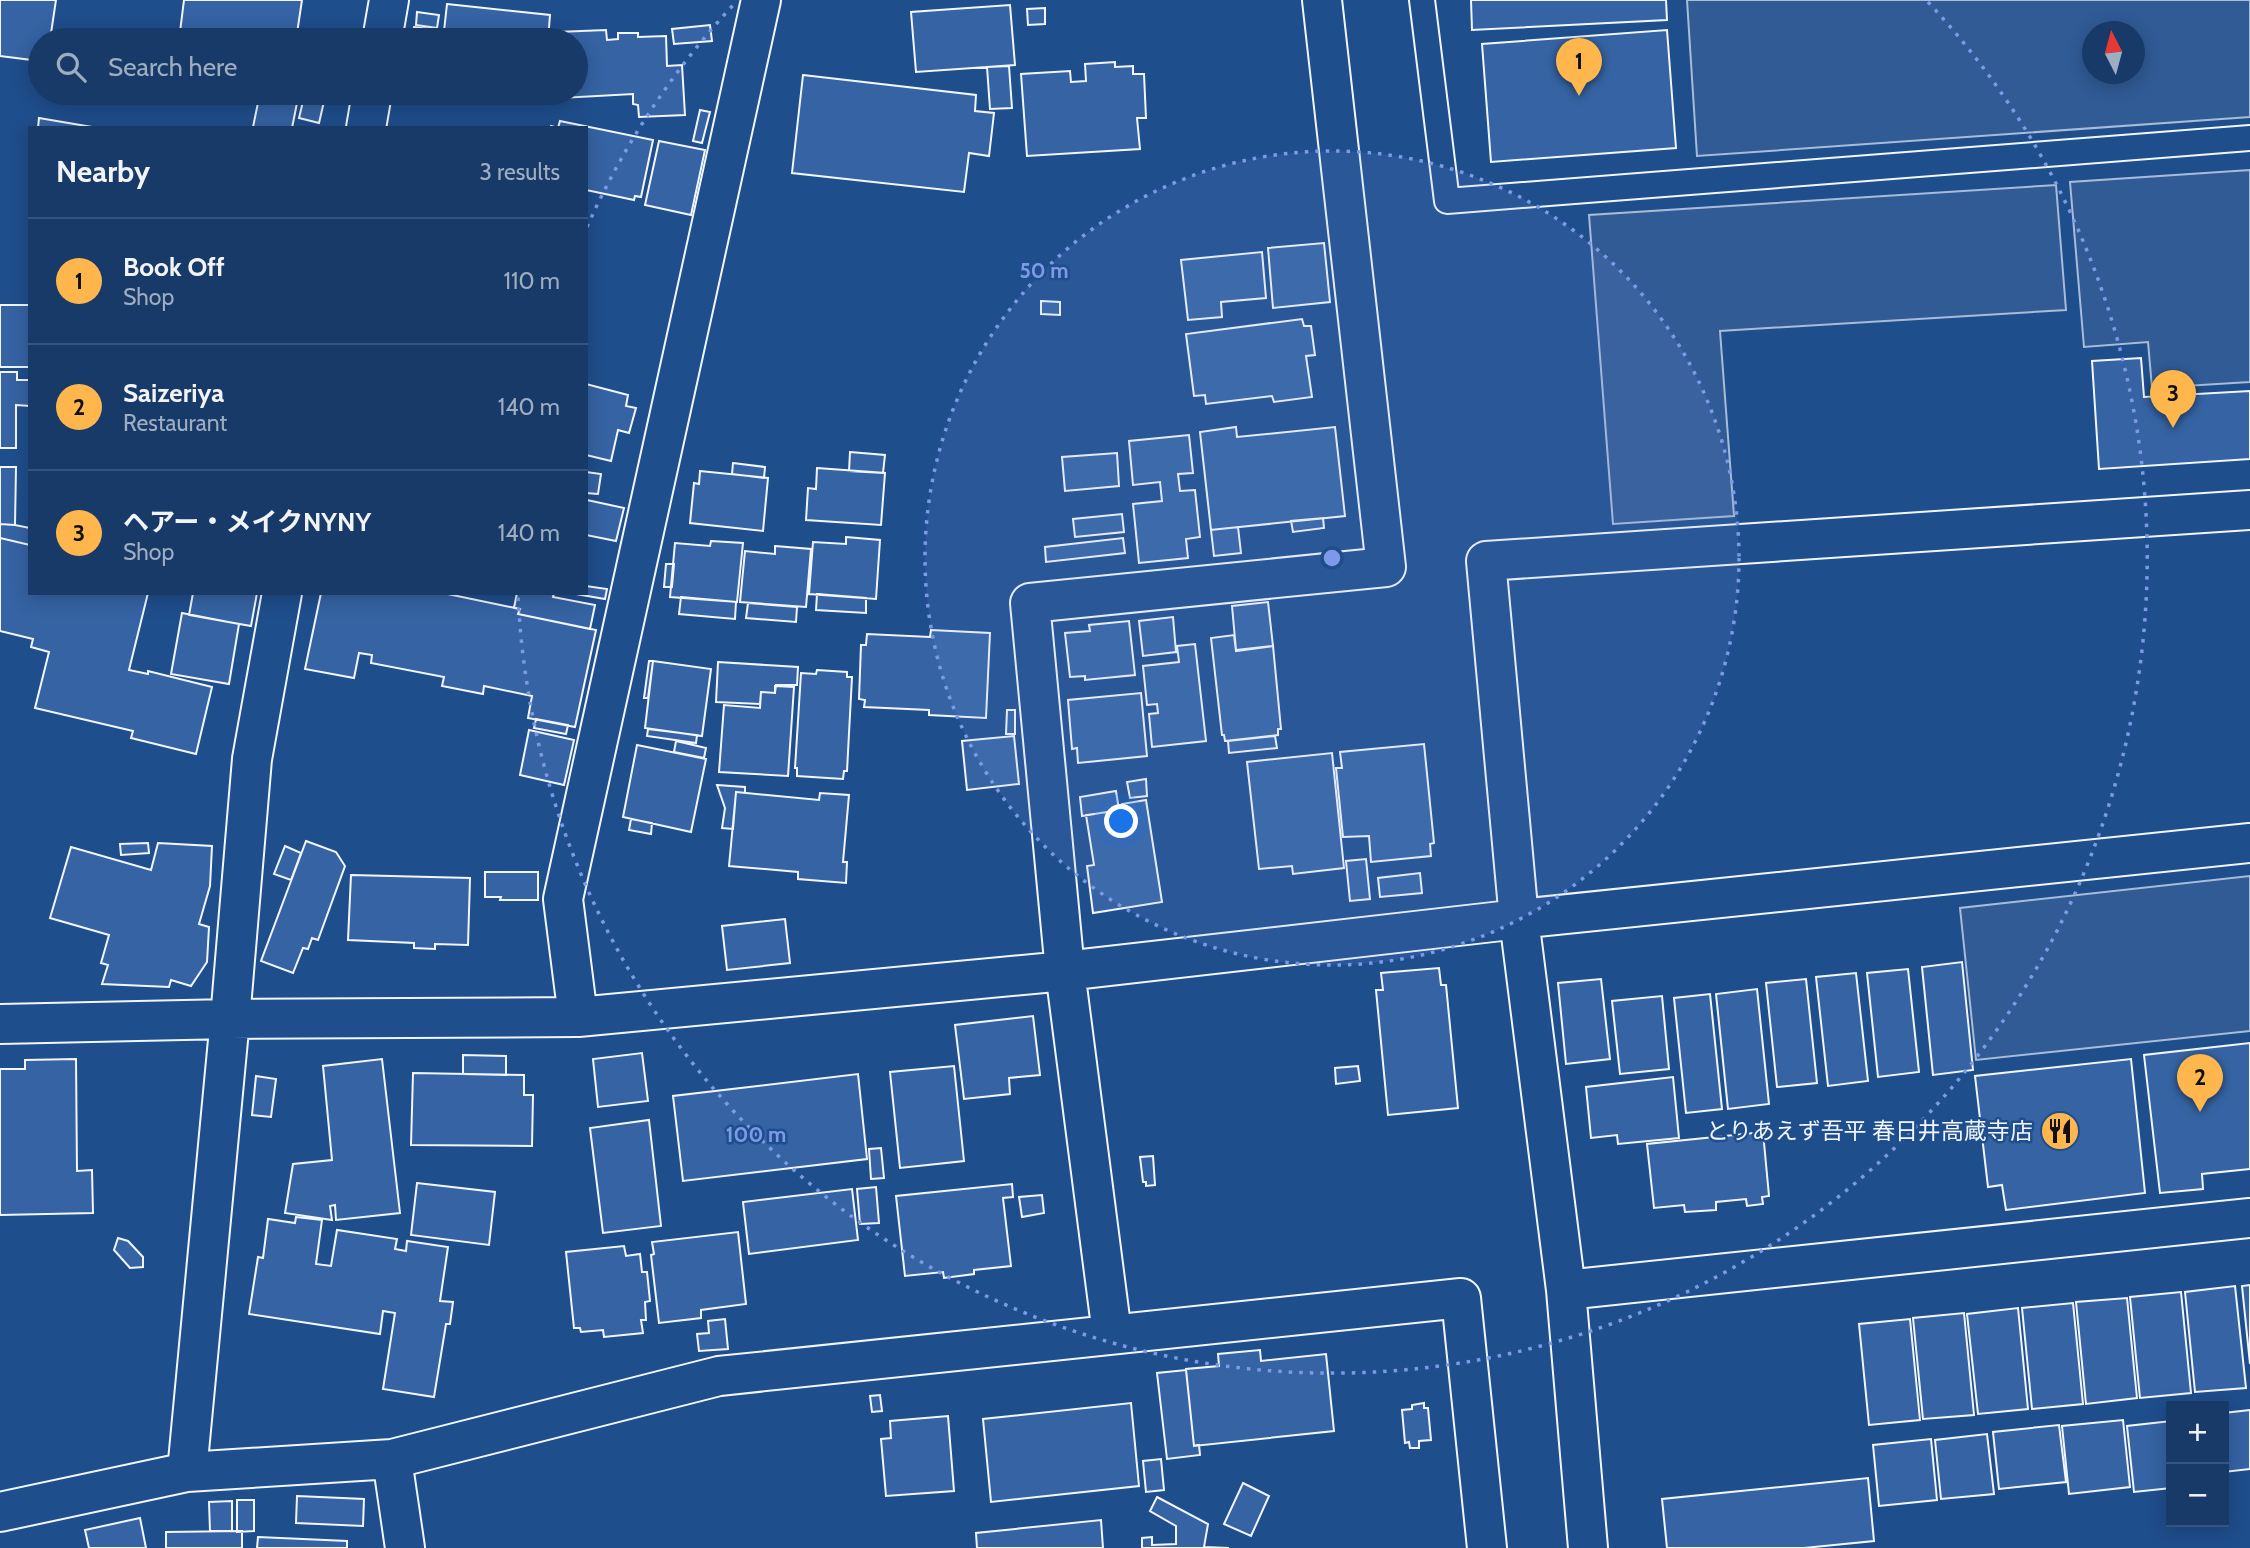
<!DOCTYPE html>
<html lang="en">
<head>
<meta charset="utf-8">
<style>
	body { margin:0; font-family:Cabin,"Noto Sans JP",sans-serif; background:#20416f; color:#f1f3f6 }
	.controls { position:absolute; right:21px; bottom:21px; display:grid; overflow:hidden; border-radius:0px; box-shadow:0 4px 18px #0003 }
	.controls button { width:63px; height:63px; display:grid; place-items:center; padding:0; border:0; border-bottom:2px solid #36547d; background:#173a69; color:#f1f3f6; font:35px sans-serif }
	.compass { position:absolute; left:2082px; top:21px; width:63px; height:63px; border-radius:50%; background:#173a69; box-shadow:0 4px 18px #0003; rotate:354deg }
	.you { position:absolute; left:1122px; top:822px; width:24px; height:24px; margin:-18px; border:5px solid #fff; border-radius:50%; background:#1a73e8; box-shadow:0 0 0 10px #1a73e833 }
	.badge { display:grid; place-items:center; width:46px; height:46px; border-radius:50%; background:#ffb74d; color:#111; font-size:23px; font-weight:700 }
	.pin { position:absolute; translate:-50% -58px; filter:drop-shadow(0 2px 4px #0008) }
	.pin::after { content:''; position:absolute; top:37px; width:24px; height:21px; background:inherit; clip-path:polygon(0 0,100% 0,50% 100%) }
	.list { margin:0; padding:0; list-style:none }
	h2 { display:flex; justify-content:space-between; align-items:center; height:91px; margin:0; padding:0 28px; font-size:30px }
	h2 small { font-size:23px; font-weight:400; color:#9eadc0 }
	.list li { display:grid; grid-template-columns:46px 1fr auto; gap:21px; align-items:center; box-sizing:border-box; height:126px; padding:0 28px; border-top:2px solid #36547d }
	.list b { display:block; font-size:26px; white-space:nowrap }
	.list p { margin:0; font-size:23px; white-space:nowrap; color:#9eadc0 }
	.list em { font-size:23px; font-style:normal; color:#9eadc0 }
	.icon { flex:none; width:38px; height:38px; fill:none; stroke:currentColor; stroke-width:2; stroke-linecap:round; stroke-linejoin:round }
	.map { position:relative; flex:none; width:2250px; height:1548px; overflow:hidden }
	.search { position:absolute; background:#173a69; box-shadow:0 4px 18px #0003; left:28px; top:28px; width:560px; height:77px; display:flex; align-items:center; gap:18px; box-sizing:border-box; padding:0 24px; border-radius:38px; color:#9eadc0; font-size:26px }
	.panel { position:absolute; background:#173a69; box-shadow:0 4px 18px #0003; left:28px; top:126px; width:560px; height:469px; border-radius:0px }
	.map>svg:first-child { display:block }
	.parking { fill:#305b95; stroke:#a8bbd7; stroke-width:2; fill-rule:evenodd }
	.building { fill:#3563a3; stroke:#f2f6ff; stroke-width:2 }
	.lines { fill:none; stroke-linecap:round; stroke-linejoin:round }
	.service-casing { stroke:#f2f6ff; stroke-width:28 }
	.minor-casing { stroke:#f2f6ff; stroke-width:42 }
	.service { stroke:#1f4e8c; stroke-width:24 }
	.minor { stroke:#1f4e8c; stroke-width:38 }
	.ring { fill:none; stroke:#7d9aea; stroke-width:3.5; stroke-dasharray:3.5 7 }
	.labels { text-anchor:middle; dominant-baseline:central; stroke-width:5; stroke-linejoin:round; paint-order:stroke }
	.poi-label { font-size:23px; fill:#f2f6ff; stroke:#1f4e8c; text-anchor:end }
	.centre { fill:#7d9aea; stroke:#1f4e8c; stroke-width:3.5 }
	.ring-label { font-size:21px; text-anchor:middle; font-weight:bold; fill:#7d9aea; stroke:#1f4e8c; stroke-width:5; stroke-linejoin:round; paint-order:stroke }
</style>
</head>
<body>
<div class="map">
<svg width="2250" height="1548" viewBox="0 0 2250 1548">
	<rect width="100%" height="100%" fill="#1f4e8c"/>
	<path class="parking" d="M1687,0H2250V117L1697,156ZM2092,32H2134V74H2092Z
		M2250,170V382L2152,388L2148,342L2084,347L2070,182Z
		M2056,185L2066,310L1720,331L1734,516L1613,524L1589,215Z
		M2250,876V1031L1976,1060L1960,908Z"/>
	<path class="building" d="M0,0H56L50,40H40V61L0,56Z
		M184,0H302L296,40H179Z
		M1471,0H1666L1667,20L1472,30Z
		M447,4L550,15L548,40H443Z
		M1010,5L1015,65L916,72L911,12Z
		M1045,8V24L1028,25L1027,9Z
		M417,12L439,15L437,28L416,25Z
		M710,25L712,41L674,44L672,29Z
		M414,27L444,31L443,40H412Z
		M606,30L607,40L618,39V33H638V37L666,36L667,66L682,65L685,115L639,117L638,105L633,104V94L561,98L560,93H576V40H558L557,32Z
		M1667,30L1676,148L1491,162L1482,44Z
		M1115,62V67L1133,66V74H1144L1146,118H1137L1140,149L1027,156L1021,74L1070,71L1071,82L1086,81L1085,64Z
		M1009,66L1012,108L990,109L987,67Z
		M803,75L976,95L975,111L994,113L989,156L969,153L964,192L792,173Z
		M260,93H299L292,128L253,127Z
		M305,93H326L319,123L299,118Z
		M700,110L710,112L702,143L693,141Z
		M39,118L98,128H38Z
		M560,121L653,140L641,197L635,196L634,200L586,190V128H550L551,126L558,128Z
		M659,141L705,150L691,215L645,205Z
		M1324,243L1330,302L1273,308L1268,248Z
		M1262,252L1266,298L1221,302L1222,317L1188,320L1181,260Z
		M1041,301L1060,302V315L1041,314Z
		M0,305H30V367H0Z
		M1302,319L1304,326H1311L1315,355L1306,356L1312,397L1274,402L1272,396L1206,404L1205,395L1194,396L1186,334Z
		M2141,358L2144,397L2250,391V459L2099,469L2092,361Z
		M0,372H17V380H30V406L16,405V448H0Z
		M586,384L628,395L626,406L636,408L629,433L618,430L611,461L586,455Z
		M1236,427L1237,437L1335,427L1345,516L1211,530L1200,432Z
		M1189,435L1193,473L1178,474L1180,491L1195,490L1200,537L1186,539L1188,558L1139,563L1133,504L1162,501L1160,482L1133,485L1129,441Z
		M850,452L885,455L883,473L849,471Z
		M1117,453L1119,486L1065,491L1062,457Z
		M733,463L765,467L764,478L732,474Z
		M0,467H16L15,525L0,524Z
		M817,468L885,473L881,525L806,520L808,488L816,489Z
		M700,471L768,478L763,531L690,523L694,483L699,484Z
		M586,472L601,474L598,494L586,493Z
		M587,500L624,508L616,541L586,535Z
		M1122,514L1124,532L1075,537L1073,519Z
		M1323,518L1324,528L1293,532L1291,521Z
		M0,524L15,525L30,528V545L0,538Z
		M1238,527L1241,553L1214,556L1211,530Z
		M846,537L880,540L876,599L809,594L813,542L846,544Z
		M0,538L30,545V593H148L129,670L148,674V671L212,687L196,754L131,738L133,731L35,708L49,652L31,647L33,639L0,631Z
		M1123,538L1125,553L1046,562L1045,547Z
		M711,541L743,543L737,602L670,597L675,543L710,546Z
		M775,546L811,549L806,607L740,602L745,551L775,554Z
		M666,564H674L672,587H664Z
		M586,586L607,589L605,599L576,594L586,593Z
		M193,593H257L251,626L189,615Z
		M321,593H443L520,609L518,614L596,630L575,727L528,718L532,696L484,686L483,694L442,686L444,677L371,663L372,655L359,653L354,678L305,669Z
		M517,593H554L553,597L595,605L590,629L518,614L520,609L514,608Z
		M817,594L866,598V613L816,610Z
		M681,597L736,602L735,619L679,614Z
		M1268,602L1273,646L1236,650L1232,606Z
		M748,603L797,607L796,622L746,618Z
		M182,613L239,624L229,684L171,674Z
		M1173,617L1176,652L1143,656L1139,621Z
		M1129,621L1135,675L1085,680V676L1070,677L1065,633L1090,631L1089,625Z
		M931,630L990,633L986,718L929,715V710L864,707L865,700L859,699L861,645H866L867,634L930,637Z
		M1234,635L1236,651L1273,646L1281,729H1278V735L1225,741L1224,735H1222L1211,638Z
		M1195,644L1206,741L1152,747L1149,714L1158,713L1157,704L1147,705L1143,666L1179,662L1177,646Z
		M649,661H653L648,698H644Z
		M653,661L711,669L702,736L645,728Z
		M718,662L798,667L797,685H776L775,693L761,692L760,704L716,702Z
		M817,670L847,672V677H852L847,771H844L843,779L797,776V768H795L801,673L816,674Z
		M775,686L794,687L788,776L719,772L724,705L760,708L761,692L775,693Z
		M1141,693L1147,756L1078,763L1077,748L1072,749L1068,700Z
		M1007,710H1015V734H1006Z
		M536,719L568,725L566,734L534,728Z
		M648,729L697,735L696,743L647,736Z
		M529,730L574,740L564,785L520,775Z
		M1014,736L1019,784L967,790L962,741Z
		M1275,736L1277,748L1229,753L1228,741Z
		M676,741L706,748L704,758L674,752Z
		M1424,744L1434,843L1430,844L1431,856L1371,862L1369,836L1343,837L1336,768H1342L1340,752Z
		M637,745L706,759L691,832L623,817Z
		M1332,753L1344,868L1293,874L1292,866L1259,869L1247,762Z
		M1146,779L1147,796L1130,798L1127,782Z
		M717,785L745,787V793L736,792L733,829L722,828L725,808Z
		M1116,791L1119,810L1082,816L1080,797Z
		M736,792L819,800L820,793L849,795L843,862H847L846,883L798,879V872L729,866Z
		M1146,800L1162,902L1093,913L1087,866L1094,865L1086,815L1123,810L1122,804Z
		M631,819L652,823L651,834L629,830Z
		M306,841L336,852L345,866L318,940L312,938L308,949L303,948L293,973L261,961Z
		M148,843L149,853L121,855L120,844Z
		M158,843L212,846L210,886L199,924L209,927L207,962L191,986L171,980L169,987L102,984L108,965L101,963L109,935L50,918L71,847L151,870Z
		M285,846L301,853L291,880L274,874Z
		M1366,859L1370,899L1350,901L1346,861Z
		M485,872H538V900H500L501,897H485Z
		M1420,873L1422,893L1380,897L1378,878Z
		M351,875L470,878L468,945L435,944V949L414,948V943L348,940Z
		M785,919L790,963L727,970L722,926Z
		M1962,962L1973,1070L1933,1075L1922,967Z
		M1439,968L1441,985H1446L1458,1108L1388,1115L1376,990H1383L1381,973Z
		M1908,969L1919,1072L1878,1077L1867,973Z
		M1856,973L1868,1081L1828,1086L1816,977Z
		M1601,979L1610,1059L1566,1064L1558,983Z
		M1806,979L1817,1083L1777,1087L1766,983Z
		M1757,989L1769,1104L1728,1109L1716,994Z
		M1710,994L1722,1109L1686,1113L1674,998Z
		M1662,996L1669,1069L1620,1074L1612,1001Z
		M1033,1016L1040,1075L1009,1078L1010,1094L964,1099L955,1025Z
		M2250,1043V1169L2202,1174L2203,1189L2160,1193L2144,1055Z
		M642,1053L648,1101L598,1107L593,1059Z
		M463,1055L506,1056V1075L463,1074Z
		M76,1059L77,1171L92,1170L93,1213L0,1215V1069H25V1060Z
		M382,1059L400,1213L336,1220L335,1205L330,1206L332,1220L285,1213L293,1164L332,1160L323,1066Z
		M2131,1059L2145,1193L2006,1210L2002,1185L1988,1187L1975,1076Z
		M954,1066L964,1161L900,1168L890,1072Z
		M1358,1066L1360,1081L1336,1084L1335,1068Z
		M413,1073L524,1075V1095H533L532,1146L411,1145Z
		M858,1074L867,1159L683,1181L673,1096Z
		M256,1076L276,1079L271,1117L252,1115Z
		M1673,1077L1679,1138L1618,1144L1617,1135L1591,1138L1586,1087Z
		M649,1120L661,1226L603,1233L590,1128Z
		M1763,1132L1769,1196L1762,1197L1763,1204L1747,1206L1746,1199L1716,1202V1210L1685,1212L1684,1205L1654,1208L1647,1144Z
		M881,1148L884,1178L871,1179L869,1149Z
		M1153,1156L1155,1185L1146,1186V1182H1143L1140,1157Z
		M417,1183L495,1192L489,1245L411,1235Z
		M1012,1184L1013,1197L1003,1198L1011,1266L974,1270V1274L944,1278L943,1272L905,1276L896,1196Z
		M876,1187L879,1223L860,1224L857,1189Z
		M852,1189L858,1240L749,1254L743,1202Z
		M1042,1195L1044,1213L1022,1217L1019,1197Z
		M296,1217L322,1220L316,1264L331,1266L337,1230L397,1239L395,1249L406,1251L407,1241L448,1247L440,1301L453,1302L450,1324H446L434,1397L383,1389L395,1313L383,1311L380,1334L249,1314L258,1257L263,1258L268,1219L295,1223Z
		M738,1232L746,1304L701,1310V1318L659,1323L651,1255L654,1254L652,1242Z
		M118,1238L128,1241L143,1257V1267L130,1268L114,1250Z
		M624,1246L626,1256L640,1254L642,1272H647L650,1301L645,1302L646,1320H641L643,1333L604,1337L603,1330L581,1332L580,1328H574L566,1252Z
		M2250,1285V1364L2242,1286Z
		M2235,1286L2246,1388L2195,1392L2185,1292Z
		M2181,1292L2191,1393L2140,1398L2130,1297Z
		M2127,1298L2137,1398L2086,1404L2076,1302Z
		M2073,1303L2083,1404L2032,1409L2022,1308Z
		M2018,1308L2028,1409L1978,1414L1967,1314Z
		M1964,1313L1974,1415L1923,1419L1913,1318Z
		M725,1319L728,1349L699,1351L697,1334L709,1333L708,1321Z
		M1910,1319L1920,1420L1869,1425L1859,1324Z
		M1260,1350L1261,1361L1326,1354L1334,1431L1194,1446L1186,1369L1219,1366L1218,1354Z
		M1186,1370L1194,1446L1199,1445L1200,1455L1167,1459L1157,1373Z
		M880,1395L882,1411L872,1412L870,1396Z
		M1131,1403L1139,1486L991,1502L983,1419Z
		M1424,1403V1408H1428L1431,1440L1419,1441V1448H1410L1409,1442L1405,1443L1402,1410L1412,1409V1405Z
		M2250,1410V1469L2224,1472V1413Z
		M948,1416L954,1491L886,1496L881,1439L891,1438L890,1421Z
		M2123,1420L2130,1487L2069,1494L2062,1426Z
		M2171,1421V1488L2134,1492L2127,1426Z
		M2059,1425L2066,1482L1999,1489L1993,1432Z
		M1987,1434L1994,1494L1941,1499L1935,1440Z
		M1931,1439L1937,1500L1879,1506L1873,1445Z
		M1161,1459L1164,1490L1146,1492L1143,1461Z
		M1868,1478L1874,1541L1804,1548H1667L1662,1499Z
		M1243,1483L1269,1496L1251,1536L1224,1524Z
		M297,1496L364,1499L363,1526L296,1523Z
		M1157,1497L1208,1524L1204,1547L1229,1548H1142V1538L1152,1537V1545L1176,1544V1526L1150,1511Z
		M237,1500H254V1531L237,1532Z
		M232,1501V1531H210L209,1502Z
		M140,1518L146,1548H89L85,1530Z
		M1101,1520L1103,1548H977L976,1533Z
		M242,1531V1548H166V1532Z
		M258,1537L347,1541V1548H257Z"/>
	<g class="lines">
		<defs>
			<path id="service" d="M1422,0L1447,201L2250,138"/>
			<path id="minor" d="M382,40L389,0
				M366,128L372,93
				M578,1017L563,899L761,0
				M0,1024L230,1019L578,1017L1065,971L1519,919L2250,843
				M1566,1290L2250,1218
				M1112,1334L1065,971L1030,603L1386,567L1322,0
				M392,1459L405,1548
				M187,1472L230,1019L252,759L282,593
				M0,1512L187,1472L392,1459L719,1376L1461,1298L1487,1548
				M1588,1548L1566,1290L1519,919L1486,561L2250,510"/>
		</defs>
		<use href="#service" class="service-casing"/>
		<use href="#minor" class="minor-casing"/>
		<use href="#service" class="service"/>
		<use href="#minor" class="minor"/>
	</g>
	<circle cx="1332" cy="558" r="407" fill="#7d9aea" fill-opacity=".12"/>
	<g class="ring">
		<circle cx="1332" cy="558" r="407"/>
		<path d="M587 227A815 815 0 0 1 736 2M1928 2A815 815 0 1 1 518 594"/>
	</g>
	<defs>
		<symbol id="restaurant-disc" viewBox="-11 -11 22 22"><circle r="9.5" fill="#ffb74d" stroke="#1f4e8c"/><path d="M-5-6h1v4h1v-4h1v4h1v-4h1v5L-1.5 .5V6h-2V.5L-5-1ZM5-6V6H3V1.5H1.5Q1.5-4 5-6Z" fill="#111"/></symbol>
	</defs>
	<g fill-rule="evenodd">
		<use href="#restaurant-disc" x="2038" y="1109" width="44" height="44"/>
	</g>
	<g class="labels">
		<g class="poi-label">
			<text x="2033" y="1131">とりあえず吾平 春日井高蔵寺店</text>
		</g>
	</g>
	<circle cx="1332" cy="558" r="10" class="centre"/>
	<g class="ring-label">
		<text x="1044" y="278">50 m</text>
		<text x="756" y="1142">100 m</text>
	</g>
</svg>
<div class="controls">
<button>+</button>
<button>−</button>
</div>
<svg class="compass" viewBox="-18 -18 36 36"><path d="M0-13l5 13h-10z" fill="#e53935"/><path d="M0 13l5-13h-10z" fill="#9eadc0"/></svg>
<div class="you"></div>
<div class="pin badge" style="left:1579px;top:96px">1</div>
<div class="pin badge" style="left:2200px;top:1112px">2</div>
<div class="pin badge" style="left:2173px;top:428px">3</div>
<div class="search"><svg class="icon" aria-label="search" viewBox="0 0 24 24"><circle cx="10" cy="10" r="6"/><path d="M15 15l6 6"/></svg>Search here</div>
<section class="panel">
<h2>Nearby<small>3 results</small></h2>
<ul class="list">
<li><span class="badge">1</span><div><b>Book Off</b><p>Shop</p></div><em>110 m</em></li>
<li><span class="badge">2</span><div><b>Saizeriya</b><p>Restaurant</p></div><em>140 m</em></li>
<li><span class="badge">3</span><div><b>ヘアー・メイクNYNY</b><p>Shop</p></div><em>140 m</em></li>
</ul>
</section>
</div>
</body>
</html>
